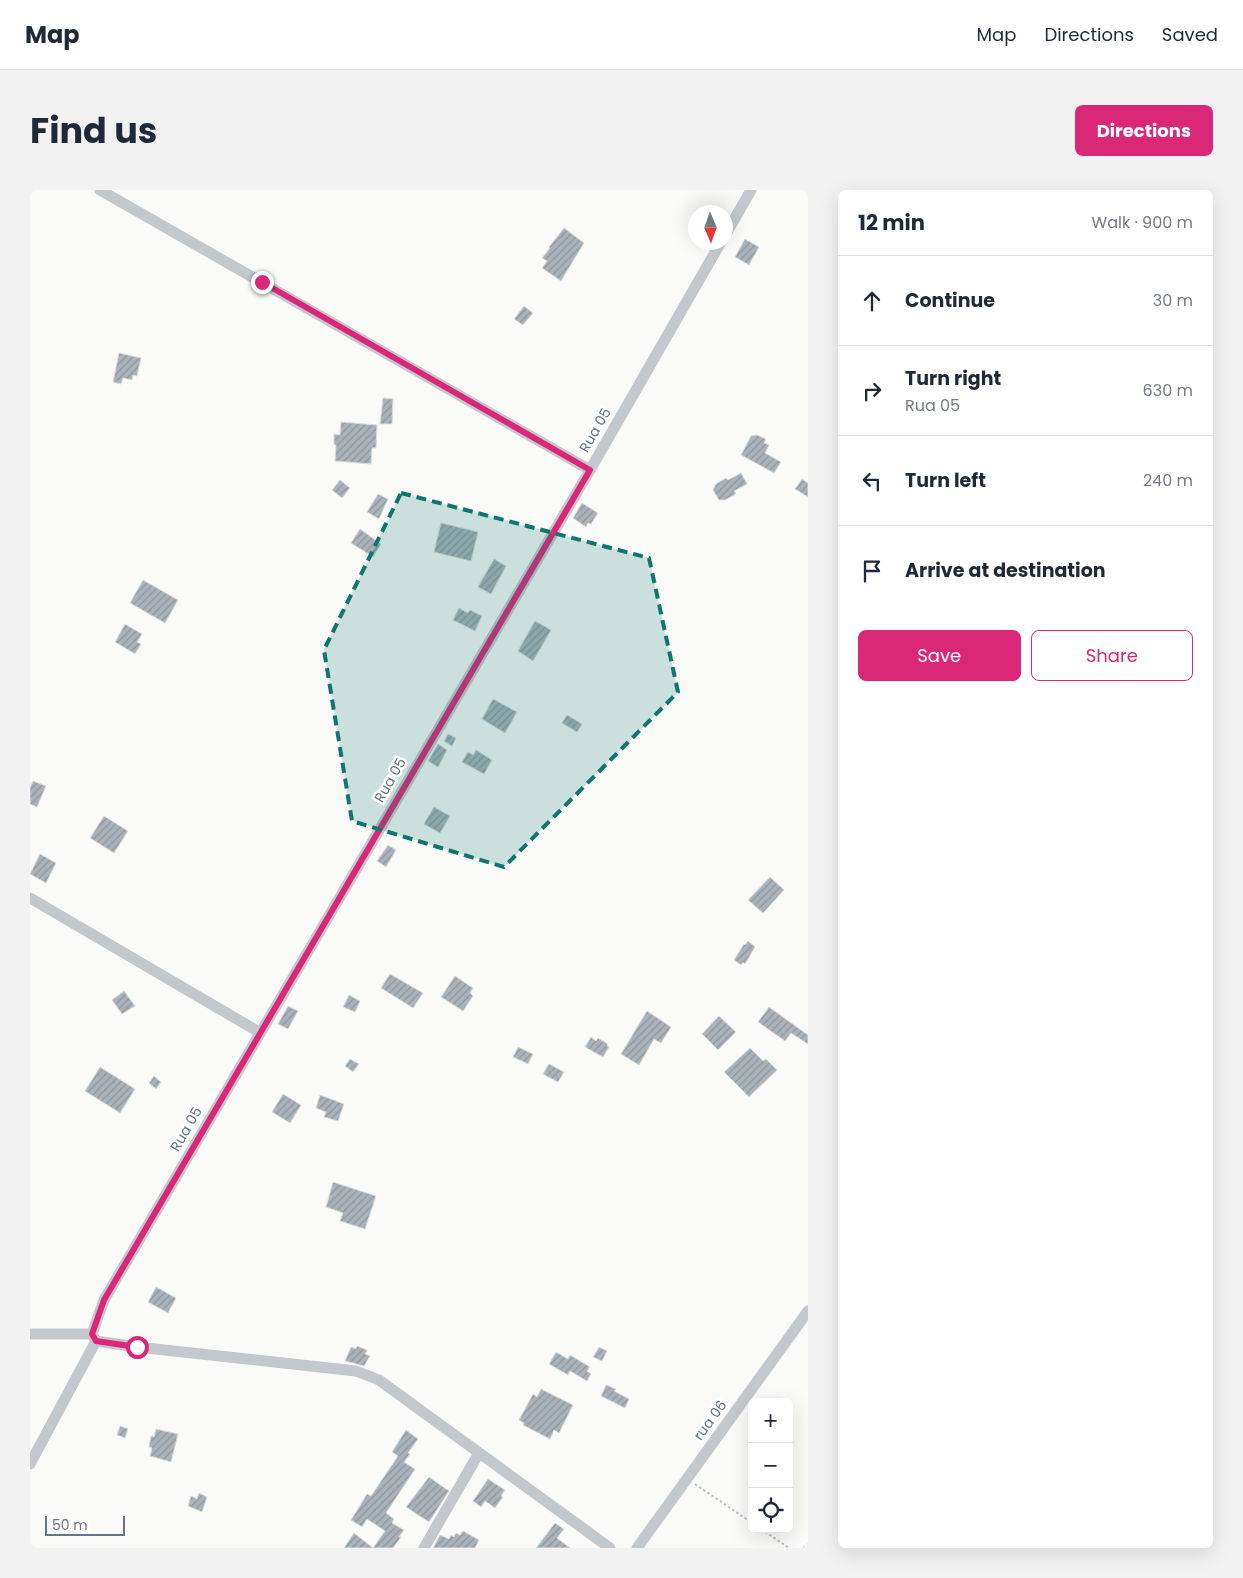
<!DOCTYPE html>
<html lang="en">
<head>
<meta charset="utf-8">
<style>
	body { margin:0; font-family:Poppins,sans-serif; background:#f2f2f3; color:#1f2937 }
	.controls { position:absolute; right:15px; bottom:15px; display:grid; overflow:hidden; border-radius:8px; box-shadow:0 5px 20px #0002 }
	.controls button { width:45px; height:45px; display:grid; place-items:center; padding:0; border:0; border-bottom:1px solid #e0e1e3; background:#fff; color:#1f2937; font:25px sans-serif }
	.compass { position:absolute; left:658px; top:15px; width:45px; height:45px; border-radius:50%; background:#fff; box-shadow:0 5px 20px #0002; rotate:178deg }
	.scale { position:absolute; left:15px; bottom:12px; width:80px; box-sizing:border-box; padding-left:5px; border:2px solid #657683; border-top:0; font-size:14px; line-height:18px; white-space:nowrap; color:#657683; -webkit-text-stroke:4px #fff; paint-order:stroke }
	.stop { position:absolute; width:15px; height:15px; margin:-11px; border:4px solid #db2777; border-radius:50%; background:#fff }
	.stop.end { background:#db2777; border-color:#fff; box-shadow:0 1px 5px #0008 }
	.list { margin:0; padding:0; list-style:none }
	h2 { display:flex; justify-content:space-between; align-items:center; height:65px; margin:0; padding:0 20px; font-size:21px }
	h2 small { font-size:16px; font-weight:400; color:#747a83 }
	.list li { display:grid; grid-template-columns:32px 1fr auto; gap:15px; align-items:center; box-sizing:border-box; height:90px; padding:0 20px; border-top:1px solid #e0e1e3 }
	.list b { display:block; font-size:19px; white-space:nowrap }
	.list p { margin:0; font-size:16px; white-space:nowrap; color:#747a83 }
	.list em { font-size:16px; font-style:normal; color:#747a83 }
	.actions { display:flex; gap:10px; padding:15px 20px }
	.actions a { flex:1; padding:11px 0; border:1px solid #db2777; border-radius:8px; text-align:center; font-size:18px; color:#db2777 }
	.actions .main { background:#db2777; color:#fff }
	.icon { flex:none; width:28px; height:28px; fill:none; stroke:currentColor; stroke-width:2; stroke-linecap:round; stroke-linejoin:round }
	.map { position:relative; flex:none; width:778px; height:1358px; overflow:hidden; border-radius:8px }
	header { display:flex; align-items:center; gap:30px; box-sizing:border-box; height:70px; padding:0 25px; background:#fff; border-bottom:1px solid #e0e1e3 }
	header strong { font-size:24px }
	nav { display:flex; gap:28px; margin-inline-start:auto; font-size:18px }
	.intro { display:flex; align-items:center; justify-content:space-between; box-sizing:border-box; height:120px; padding:0 30px }
	h1 { margin:0; font-size:35px }
	.button { padding:12px 22px; border-radius:8px; background:#db2777; color:#fff; font-size:18px; font-weight:700 }
	main { display:flex; gap:30px; padding:0 30px }
	aside { flex:1; background:#fff; border-radius:8px; box-shadow:0 5px 20px #0002 }
	.map>svg:first-child { display:block }
	.building { fill:url(#building-hatch); stroke:#dcdcda }
	.lines { fill:none; stroke-linecap:round; stroke-linejoin:round }
	.path { stroke:#bbbfc2; stroke-width:2; stroke-dasharray:2.5 2.5; stroke-linecap:butt }
	.minor { stroke:#c3c8cc; stroke-width:11 }
	.route { stroke:#db2777; stroke-width:6 }
	.marked { fill:#0f766e; fill-opacity:0.2; stroke:#0f766e; stroke-width:4; stroke-dasharray:10 6; stroke-linejoin:round }
	.labels { text-anchor:middle; dominant-baseline:central; stroke-width:5; stroke-linejoin:round; paint-order:stroke }
	.street-label { font-size:14px; fill:#657683; stroke:#fff }
</style>
</head>
<body>
<header>
<strong>Map</strong>
<nav><a>Map</a><a>Directions</a><a>Saved</a></nav>
</header>
<div class="intro"><h1>Find us</h1><a class="button">Directions</a></div>
<main>
<div class="map">
<svg width="778" height="1358" viewBox="0 0 778 1358">
	<defs>
		<pattern id="building-hatch" width="6" height="6" patternUnits="userSpaceOnUse" patternTransform="scale(1.25)"><rect width="6" height="6" fill="#aab3b9"/><path d="M-1 1l2-2M0 6l6-6M5 7l2-2" fill="none" stroke="#8e969c"/></pattern>
	</defs>
	<rect width="100%" height="100%" fill="#fafaf8"/>
	<path class="building" d="M534,38L554,53L531,91L512,78L517,71L512,68L520,58L519,57Z
		M715,49L729,57L719,75L705,67Z
		M494,116L503,123L493,135L484,129Z
		M89,163L111,168L107,186L103,185L102,190L93,188L91,194L83,192Z
		M353,208L363,209L362,234H350Z
		M311,232L347,235L346,258H342L341,274L305,271L306,255H304V244L310,245Z
		M727,245L736,249L734,253L739,255L735,263L751,272L744,283L711,265L721,246Z
		M711,283L717,294L704,301L706,304L695,310H689L683,300L686,294L696,288L698,290Z
		M772,289L778,293V307L765,299Z
		M310,290L320,298L312,308L302,300Z
		M348,304L358,309L349,329L337,322Z
		M552,313L568,323L561,334L558,333L556,337L543,328Z
		M411,333L448,342L441,371L404,362Z
		M330,339L351,354L343,367L321,353Z
		M464,369L476,376L461,404L448,397Z
		M113,390L148,410L135,433L100,413Z
		M429,418L438,423L440,420L452,426L445,441L423,430Z
		M505,431L521,440L503,471L488,461Z
		M95,434L112,444L107,452L111,454L105,464L85,452Z
		M463,509L487,522L475,543L452,529Z
		M537,525L552,534L547,542L532,533Z
		M418,544L426,548L422,556L414,551Z
		M408,554L417,560L408,577L398,571Z
		M446,560L462,570L454,584L432,572L438,562L443,565Z
		M3,591L16,596L7,617L0,614V598Z
		M404,617L420,626L410,643L394,634Z
		M74,626L98,641L84,663L60,648Z
		M358,655L366,660L356,677L347,671Z
		M10,664L26,673L16,693L0,684Z
		M740,687L754,700L733,723L718,710Z
		M718,751L725,757L715,774L713,772L711,775L704,770L714,754L715,755Z
		M360,784L393,803L383,818L351,798Z
		M425,786L443,798L440,803L443,806L433,821L411,807Z
		M94,801L105,816L92,824L82,810Z
		M319,805L330,811L325,822L313,817Z
		M258,816L268,821L258,839L248,834Z
		M739,817L778,845V854L761,843L755,851L728,832Z
		M617,821L641,837L631,853L624,849L609,875L591,864Z
		M689,826L706,842L688,860L672,844Z
		M561,847L566,851L568,848L578,854L577,856L579,857L573,867L555,857Z
		M488,857L503,864L498,874L483,867Z
		M720,858L733,871L736,869L747,880L719,907L694,882Z
		M320,869L329,874L323,882L315,876Z
		M519,874L534,882L528,892L513,884Z
		M70,877L105,899L90,923L55,901Z
		M124,886L131,892L126,899L119,893Z
		M253,904L271,915L260,933L242,922Z
		M290,905L314,914L308,931L294,927L296,922L286,918Z
		M303,992L346,1006L335,1039L310,1031L313,1023L296,1017Z
		M126,1097L146,1108L138,1123L118,1112Z
		M327,1156L337,1160L335,1164L340,1166L334,1176L315,1171L321,1157L326,1159Z
		M569,1157L577,1161L572,1171L563,1167Z
		M526,1162L538,1169L540,1165L560,1177L557,1181L561,1184L557,1191L540,1181L538,1185L519,1174Z
		M576,1195L586,1199L584,1201L599,1209L595,1218L571,1206Z
		M511,1199L543,1215L529,1243L524,1240L520,1249L493,1235L494,1233L489,1230L503,1204L507,1207Z
		M90,1236L98,1239L95,1248L87,1245Z
		M126,1239L148,1244L141,1272L120,1266L122,1258L119,1257L121,1246L124,1247Z
		M376,1240L388,1249L378,1263L380,1264L374,1272L385,1279L356,1323L364,1329L362,1333L374,1340L369,1347H371L363,1358H314L324,1343L343,1358L355,1341L337,1329L332,1337L321,1330L337,1304L341,1306L368,1266L362,1262Z
		M399,1287L419,1301L399,1332L376,1317Z
		M458,1289L475,1300L471,1306L473,1307L465,1318L455,1311L451,1317L443,1311Z
		M169,1303L177,1307L172,1322L158,1316L161,1306L167,1309Z
		M525,1333L534,1339L527,1348L540,1358H506Z
		M433,1341L449,1350L445,1358H403L410,1345L419,1349L421,1345L424,1347L426,1343L430,1345Z"/>
	<g class="lines">
		<path class="path" d="M665,1294L722,1333
			M731,1339L759,1358
			M773,1358L778,1354"/>
		<path class="minor" d="M70,0L560,280
			M696,44L721,0
			M0,708L229,842
			M0,1144H62L66,1151L107,1157L326,1181L349,1190L580,1358
			M62,1144L74,1110L560,280L691,52
			M0,1274L66,1151
			M394,1358L449,1263
			M607,1358L778,1121"/>
	</g>
	<g class="lines">
		<path class="route" d="M107,1157L66,1151L62,1144L74,1110L560,280L232,92"/>
	</g>
	<path class="marked" d="M371,303L619,368L648,502L474,677L322,631L294,460Z"/>
	<g class="labels">
		<g class="street-label">
			<text transform="translate(565 240) rotate(-60)">Rua 05</text>
			<text transform="translate(360 590) rotate(-60)">Rua 05</text>
			<text transform="translate(156 939) rotate(-60)">Rua 05</text>
			<text transform="translate(680 1230) rotate(-54)">rua 06</text>
		</g>
	</g>
</svg>
<div class="controls">
<button>+</button>
<button>−</button>
<button><svg class="icon" aria-label="locate" viewBox="0 0 24 24"><circle cx="12" cy="12" r="6"/><path d="M12 2v4M12 18v4M2 12h4M18 12h4"/></svg></button>
</div>
<svg class="compass" viewBox="-18 -18 36 36"><path d="M0-13l5 13h-10z" fill="#e53935"/><path d="M0 13l5-13h-10z" fill="#747a83"/></svg>
<div class="scale">50 m</div>
<div class="stop" style="left:107px;top:1157px"></div>
<div class="stop end" style="left:232px;top:92px"></div>
</div>
<aside>
<h2>12 min<small>Walk · 900 m</small></h2>
<ul class="list">
<li><svg class="icon" aria-label="ahead" viewBox="0 0 24 24"><path d="M12 20V5M6 11l6-6 6 6"/></svg><div><b>Continue</b></div><em>30 m</em></li>
<li><svg class="icon" aria-label="right" viewBox="0 0 24 24"><path d="M7 20v-9h11M14 6l5 5-5 5"/></svg><div><b>Turn right</b><p>Rua 05</p></div><em>630 m</em></li>
<li><svg class="icon" aria-label="left" viewBox="0 0 24 24"><path d="M17 20v-9H6M10 6l-5 5 5 5"/></svg><div><b>Turn left</b></div><em>240 m</em></li>
<li><svg class="icon" aria-label="arrive" viewBox="0 0 24 24"><path d="M6 21V4h12l-3 4 3 4H6"/></svg><div><b>Arrive at destination</b></div></li>
</ul>
<div class="actions"><a class="main">Save</a><a>Share</a></div>
</aside>
</main>
</body>
</html>
